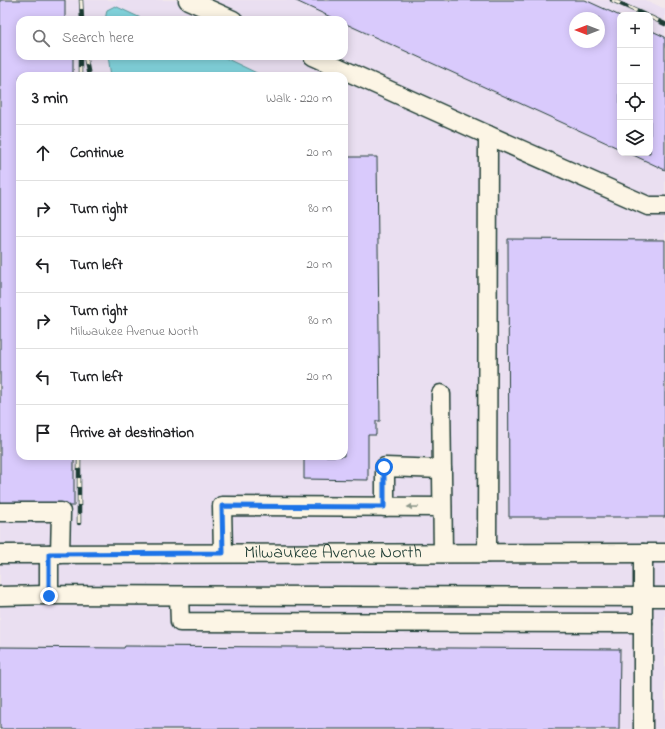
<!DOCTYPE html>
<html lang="en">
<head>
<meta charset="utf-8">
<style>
	body { margin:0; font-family:"Indie Flower",sans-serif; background:#f6f6f6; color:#202124 }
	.controls { position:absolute; right:12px; top:12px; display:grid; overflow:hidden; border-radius:8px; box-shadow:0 2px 10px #0003 }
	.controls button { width:36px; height:36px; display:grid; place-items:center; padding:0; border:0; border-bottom:1px solid #e0e0e0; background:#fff; color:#202124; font:20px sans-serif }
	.compass { position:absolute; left:569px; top:12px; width:36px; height:36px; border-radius:50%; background:#fff; box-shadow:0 2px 10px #0003; rotate:270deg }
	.stop { position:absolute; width:12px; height:12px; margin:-9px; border:3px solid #1a73e8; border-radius:50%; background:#fff }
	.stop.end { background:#1a73e8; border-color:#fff; box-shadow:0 1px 4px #0008 }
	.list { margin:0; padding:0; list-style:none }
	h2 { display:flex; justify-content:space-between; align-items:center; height:52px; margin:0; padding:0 16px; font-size:17px }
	h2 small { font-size:13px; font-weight:400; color:#757577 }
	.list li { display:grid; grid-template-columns:26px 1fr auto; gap:12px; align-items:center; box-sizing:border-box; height:56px; padding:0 16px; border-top:1px solid #e0e0e0 }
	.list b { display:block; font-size:15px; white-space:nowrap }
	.list p { margin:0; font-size:13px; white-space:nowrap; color:#757577 }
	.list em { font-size:13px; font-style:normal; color:#757577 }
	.icon { flex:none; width:22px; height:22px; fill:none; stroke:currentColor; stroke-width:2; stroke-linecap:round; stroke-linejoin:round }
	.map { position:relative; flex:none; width:665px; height:729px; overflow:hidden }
	.search { position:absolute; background:#fff; box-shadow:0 2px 10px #0003; left:16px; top:16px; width:332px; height:44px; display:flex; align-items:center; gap:10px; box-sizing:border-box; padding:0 14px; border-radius:12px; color:#757577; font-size:15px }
	.panel { position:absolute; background:#fff; box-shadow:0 2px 10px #0003; left:16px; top:72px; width:332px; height:388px; border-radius:12px }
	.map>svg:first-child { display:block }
	.built { fill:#eadff1; fill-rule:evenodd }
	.water { fill:#82d3dc; stroke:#5a9799 }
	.building { fill:#d9cafc; stroke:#1f3d34; fill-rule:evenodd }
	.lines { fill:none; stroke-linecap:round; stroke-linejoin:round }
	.minor-casing { stroke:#1f3d34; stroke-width:21 }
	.minor { stroke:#fcf5e5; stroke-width:18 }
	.rail-casing { stroke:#1f3d34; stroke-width:4.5 }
	.rail { stroke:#fcf5e5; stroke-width:3; stroke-dasharray:9; stroke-linecap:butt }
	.oneway { fill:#8e998c }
	.route { stroke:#1a73e8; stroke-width:5 }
	.labels { text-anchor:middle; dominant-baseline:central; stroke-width:3; stroke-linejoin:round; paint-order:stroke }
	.street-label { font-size:18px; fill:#1f3d34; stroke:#fcf5e5 }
</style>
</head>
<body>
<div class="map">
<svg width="665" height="729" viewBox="0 0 665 729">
	<rect width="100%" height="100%" fill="#f2e8ec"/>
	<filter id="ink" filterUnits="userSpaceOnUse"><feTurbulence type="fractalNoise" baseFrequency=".025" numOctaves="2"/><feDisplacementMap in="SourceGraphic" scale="8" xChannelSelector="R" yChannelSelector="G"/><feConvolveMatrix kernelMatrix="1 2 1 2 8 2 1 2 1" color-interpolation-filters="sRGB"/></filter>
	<g filter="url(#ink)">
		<path class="built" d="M0,0H646L665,9V729H0ZM620,15H650V153H620ZM575,18H599V42H575ZM20,20H344V56H20ZM20,76H344V456H20Z"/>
		<path class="water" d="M115,6L145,20H105L107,10Z
			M108,56H221L263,76H111Z"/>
		<path class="building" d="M0,0H65V20H20V56H73V76H20V456H74V506H0Z
			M294,0H585L620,16V149L344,23V20H337ZM575,18H599V42H575Z
			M650,30L665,37V170L629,153H650Z
			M344,157H377L380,421H376V435H368V480L304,479V456H344Z
			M508,239L665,240V517H509Z
			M125,646L620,649L619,729H0V647L124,648Z"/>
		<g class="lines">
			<defs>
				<g id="minor">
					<path d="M188,0L233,20"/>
					<path d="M313,56L488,135"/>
					<path d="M441,394L443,553"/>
					<path d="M385,507V467L442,469"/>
					<path d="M0,512H61L60,554"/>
					<path d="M223,553L222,506L442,507"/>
					<path d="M487,553L488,135L648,206H665"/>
					<path d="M643,553V729"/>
					<path id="s1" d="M0,554L665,553"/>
					<path d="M49,554V595L665,597"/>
					<path d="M0,596L49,595"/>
					<path d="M179,596L180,622L643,623"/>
				</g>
			</defs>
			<use href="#minor" class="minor-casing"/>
			<use href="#minor" class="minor"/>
			<defs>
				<path id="rail" d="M81,0L82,20
					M612,0L645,15
					M650,17L665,24
					M85,56L89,76
					M80,76V56
					M79,523V456"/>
			</defs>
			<use href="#rail" class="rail-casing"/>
			<use href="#rail" class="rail"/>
		</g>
		<defs><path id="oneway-solid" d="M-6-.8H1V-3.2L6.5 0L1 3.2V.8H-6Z"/></defs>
		<use class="oneway" href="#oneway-solid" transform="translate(413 507) rotate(-179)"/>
	</g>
	<g class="lines" filter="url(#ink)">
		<path class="route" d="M49,596V554L223,553L222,506L384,507V467"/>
	</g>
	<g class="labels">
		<g class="street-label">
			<text stroke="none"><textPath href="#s1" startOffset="333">Milwaukee Avenue North</textPath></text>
		</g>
	</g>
</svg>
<div class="controls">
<button>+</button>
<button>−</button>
<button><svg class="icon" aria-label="locate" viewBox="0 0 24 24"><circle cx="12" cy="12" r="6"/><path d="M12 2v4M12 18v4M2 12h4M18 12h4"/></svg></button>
<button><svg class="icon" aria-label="layers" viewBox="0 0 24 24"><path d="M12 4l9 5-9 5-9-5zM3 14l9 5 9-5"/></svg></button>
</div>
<svg class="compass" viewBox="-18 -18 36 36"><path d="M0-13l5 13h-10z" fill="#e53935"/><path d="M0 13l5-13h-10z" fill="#757577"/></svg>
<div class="stop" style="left:384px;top:467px"></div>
<div class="stop end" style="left:49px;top:596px"></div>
<div class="search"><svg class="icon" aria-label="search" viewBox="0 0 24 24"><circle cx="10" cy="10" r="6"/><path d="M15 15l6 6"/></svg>Search here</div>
<section class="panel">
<h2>3 min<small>Walk · 220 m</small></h2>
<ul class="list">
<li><svg class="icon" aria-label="ahead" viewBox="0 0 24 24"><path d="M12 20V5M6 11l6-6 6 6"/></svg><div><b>Continue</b></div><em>20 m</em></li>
<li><svg class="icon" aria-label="right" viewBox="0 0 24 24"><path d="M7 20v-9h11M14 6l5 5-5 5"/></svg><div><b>Turn right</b></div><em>80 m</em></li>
<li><svg class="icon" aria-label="left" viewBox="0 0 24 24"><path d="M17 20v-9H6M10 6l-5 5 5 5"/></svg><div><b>Turn left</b></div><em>20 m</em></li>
<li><svg class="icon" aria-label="right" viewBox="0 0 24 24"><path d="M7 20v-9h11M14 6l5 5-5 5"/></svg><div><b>Turn right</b><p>Milwaukee Avenue North</p></div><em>80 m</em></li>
<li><svg class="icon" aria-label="left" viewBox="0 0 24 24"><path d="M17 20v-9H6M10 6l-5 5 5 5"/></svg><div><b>Turn left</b></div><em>20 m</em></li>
<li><svg class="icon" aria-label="arrive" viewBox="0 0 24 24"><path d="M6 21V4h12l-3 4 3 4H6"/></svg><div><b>Arrive at destination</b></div></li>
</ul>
</section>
</div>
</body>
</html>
